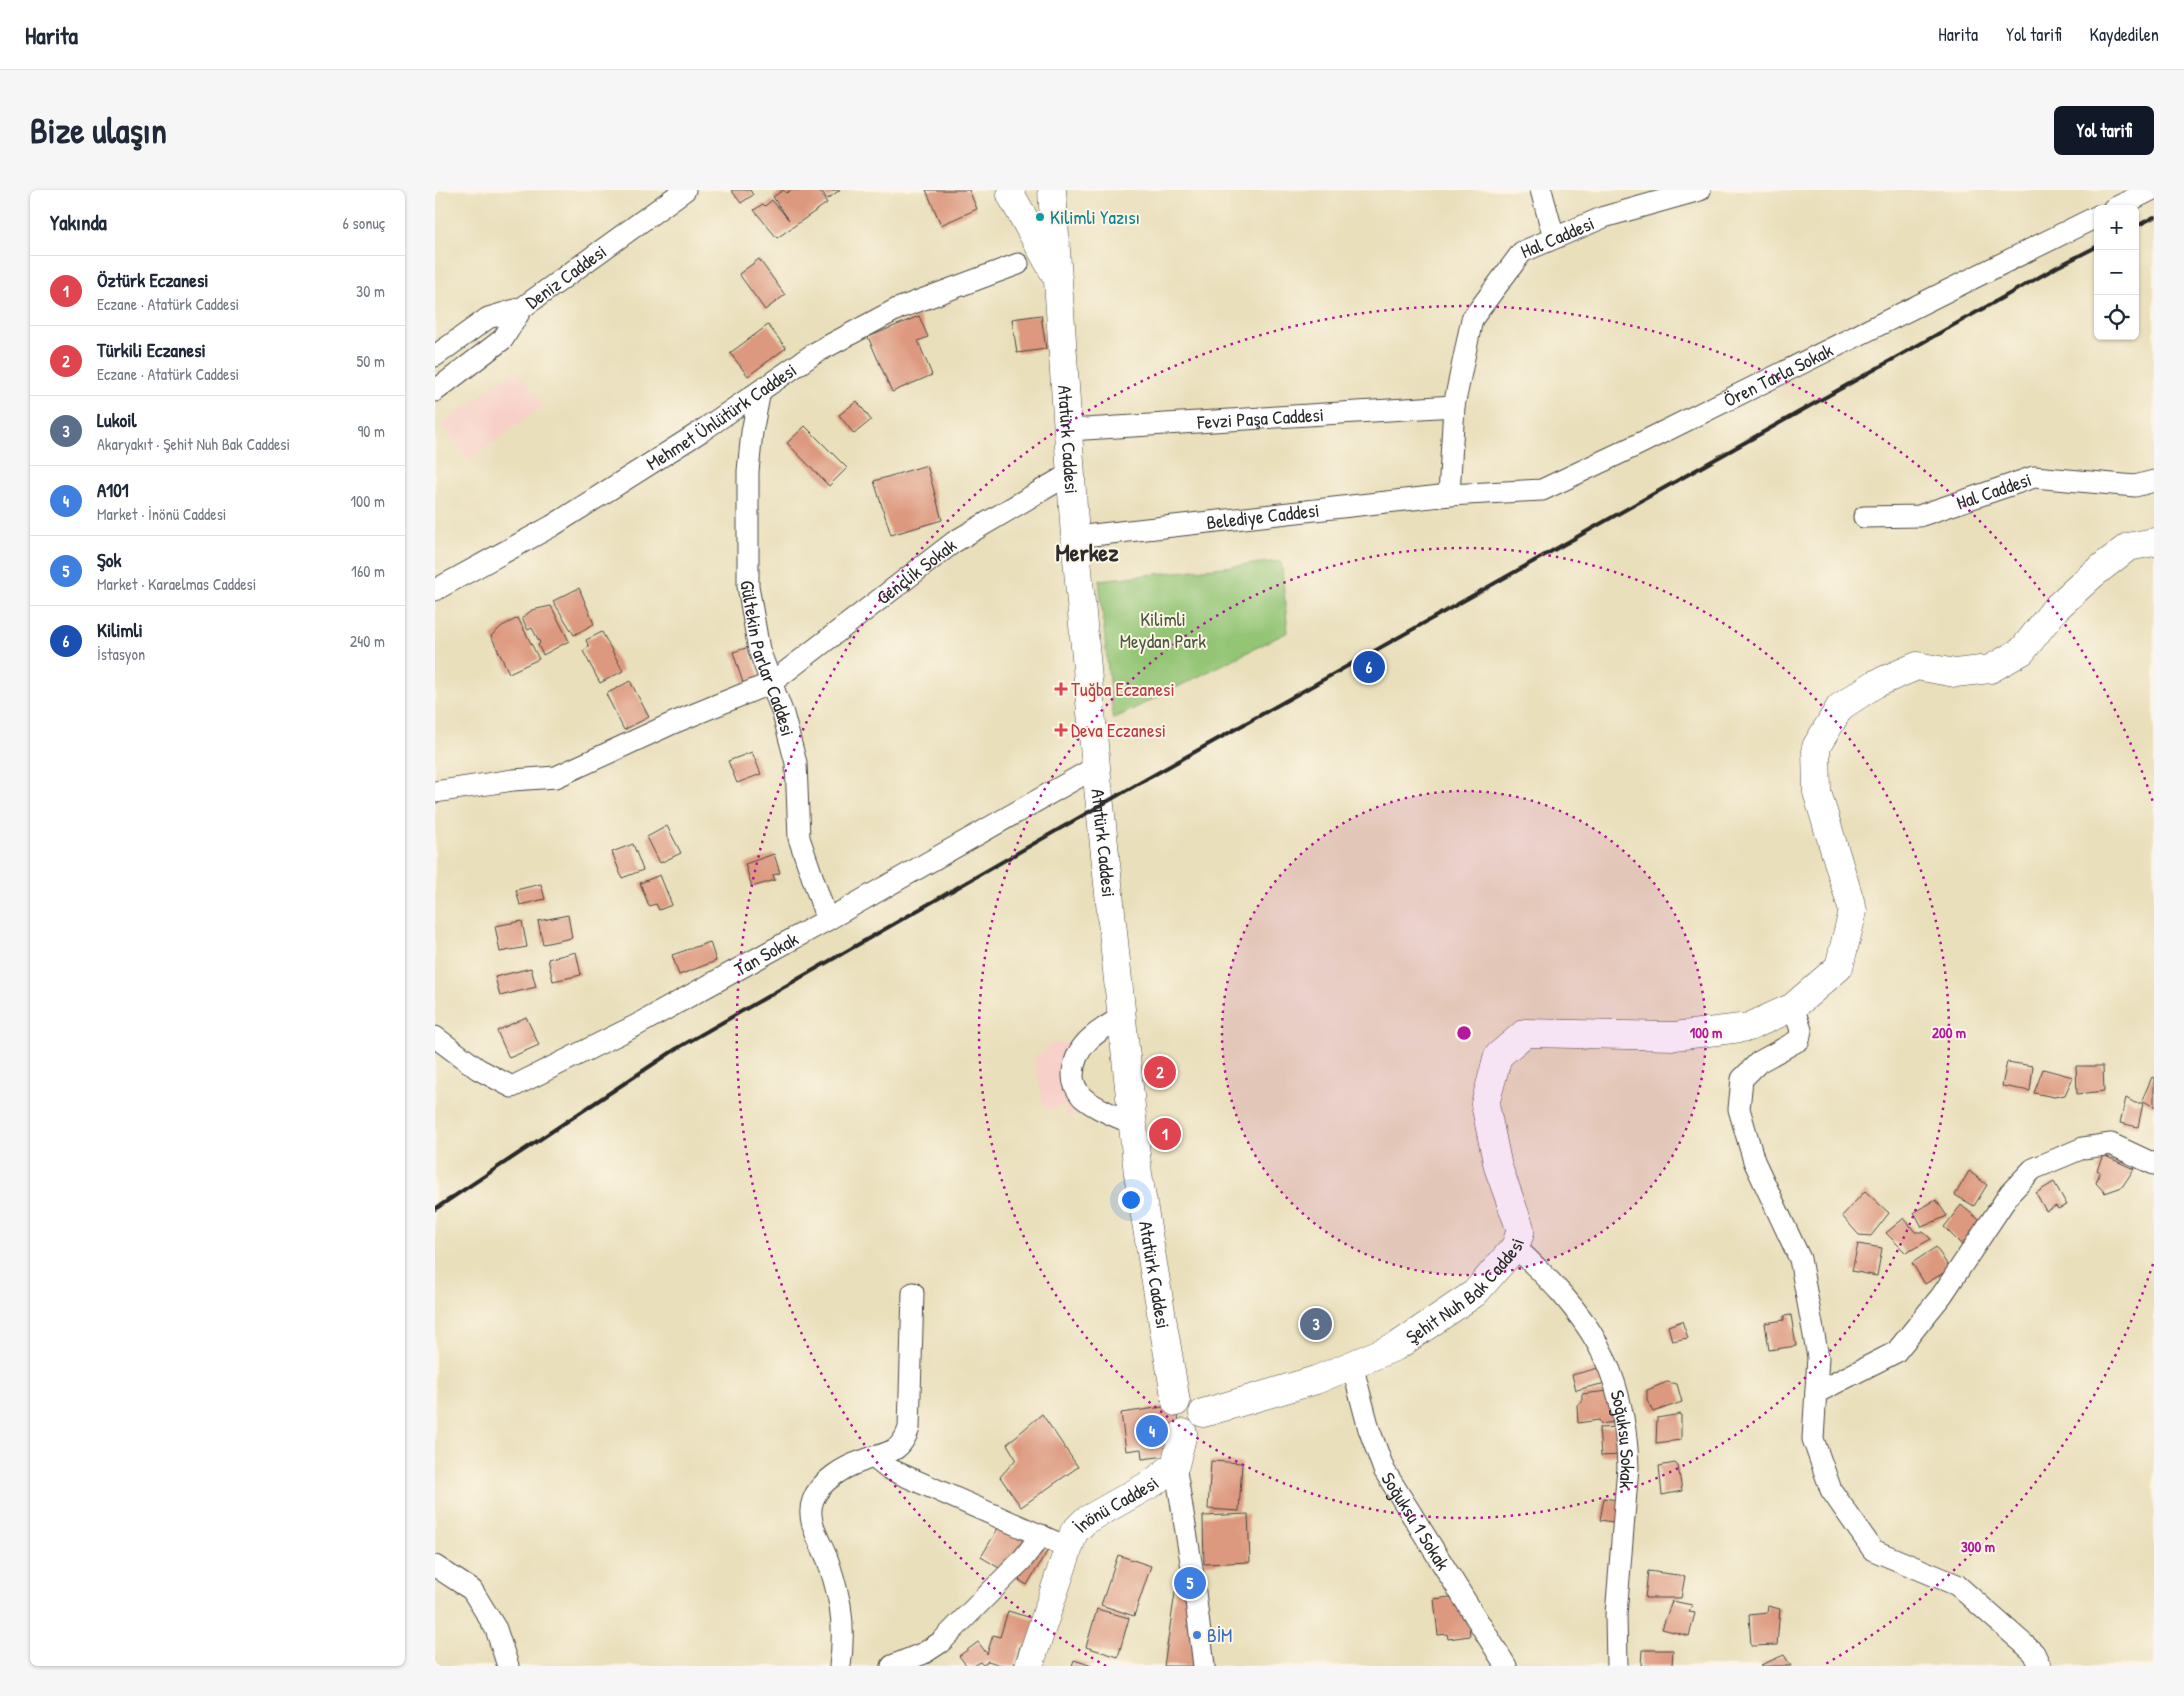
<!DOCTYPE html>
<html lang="tr">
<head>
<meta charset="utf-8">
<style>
	body { margin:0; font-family:"Patrick Hand",sans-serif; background:#f6f6f7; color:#1f2937 }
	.controls { position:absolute; right:15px; top:15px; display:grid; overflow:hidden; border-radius:8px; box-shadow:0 1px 4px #0004 }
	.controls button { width:45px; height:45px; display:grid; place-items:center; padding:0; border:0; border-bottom:1px solid #e0e1e3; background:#fff; color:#1f2937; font:25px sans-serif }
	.you { position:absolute; left:695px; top:1009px; width:18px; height:18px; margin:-12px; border:4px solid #fff; border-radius:50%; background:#1a73e8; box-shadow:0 0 0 8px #1a73e833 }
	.badge { display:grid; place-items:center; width:32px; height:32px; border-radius:50%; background:#111827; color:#fff; font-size:16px; font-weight:700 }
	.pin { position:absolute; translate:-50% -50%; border:2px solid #fff; box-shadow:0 1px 5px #0006 }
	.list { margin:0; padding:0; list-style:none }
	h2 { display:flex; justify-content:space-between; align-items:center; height:65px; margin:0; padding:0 20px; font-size:21px }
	h2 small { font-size:16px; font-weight:400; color:#747a83 }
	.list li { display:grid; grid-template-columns:32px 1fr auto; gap:15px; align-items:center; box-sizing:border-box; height:70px; padding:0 20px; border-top:1px solid #e0e1e3 }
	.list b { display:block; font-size:19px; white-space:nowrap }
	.list p { margin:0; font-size:16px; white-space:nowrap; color:#747a83 }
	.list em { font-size:16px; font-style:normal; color:#747a83 }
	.icon { flex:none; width:28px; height:28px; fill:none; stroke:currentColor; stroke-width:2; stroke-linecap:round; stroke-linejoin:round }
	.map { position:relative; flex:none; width:1719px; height:1476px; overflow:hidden; border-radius:8px }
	header { display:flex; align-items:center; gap:30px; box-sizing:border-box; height:70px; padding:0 25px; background:#fff; border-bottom:1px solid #e0e1e3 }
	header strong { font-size:24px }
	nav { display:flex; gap:28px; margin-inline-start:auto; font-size:18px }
	.intro { display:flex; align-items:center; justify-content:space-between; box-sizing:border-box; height:120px; padding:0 30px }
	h1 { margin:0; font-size:35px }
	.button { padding:12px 22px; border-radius:8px; background:#111827; color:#fff; font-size:18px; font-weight:700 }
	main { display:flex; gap:30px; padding:0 30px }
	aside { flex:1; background:#fff; border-radius:8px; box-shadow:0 1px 4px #0004 }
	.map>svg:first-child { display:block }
	.built { fill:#f7d0c9 }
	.green { fill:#93c575; stroke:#5f7850 }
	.building { fill:#dd997f }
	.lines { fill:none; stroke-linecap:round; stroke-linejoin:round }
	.minor-casing { stroke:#484641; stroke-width:23 }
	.major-casing { stroke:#484641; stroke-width:29 }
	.minor { stroke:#fff; stroke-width:21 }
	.major { stroke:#fff; stroke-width:28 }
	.rail { stroke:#2b2b2b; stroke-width:4 }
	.ring { fill:none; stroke:#b5179e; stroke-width:2.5; stroke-dasharray:2.5 5 }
	.culture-dot { fill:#0f9aa8; stroke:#fcf5e5; stroke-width:2 }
	.health-dot { fill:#e0444e; stroke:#fcf5e5; stroke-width:2 }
	.shop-dot { fill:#3f7fe0; stroke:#fcf5e5; stroke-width:2 }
	.labels { text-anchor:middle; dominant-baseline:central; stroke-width:4; stroke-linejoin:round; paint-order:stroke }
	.culture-label { font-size:19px; fill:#0d838f; stroke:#fcf5e5; text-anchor:start }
	.street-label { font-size:19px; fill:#2b2b2b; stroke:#fcf5e5 }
	.park-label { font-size:19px; fill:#4a5941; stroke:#fcf5e5 }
	.health-label { font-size:19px; fill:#be3a42; stroke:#fcf5e5; text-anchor:start }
	.shop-label { font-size:19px; fill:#366cbe; stroke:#fcf5e5; text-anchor:start }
	.district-label { font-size:24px; font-weight:bold; fill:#2b2b2b; stroke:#fcf5e5 }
	.centre { fill:#b5179e; stroke:#fcf5e5; stroke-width:2.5 }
	.ring-label { font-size:15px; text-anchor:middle; font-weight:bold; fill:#b5179e; stroke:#fcf5e5; stroke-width:4; stroke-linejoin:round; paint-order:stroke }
</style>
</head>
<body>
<header>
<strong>Harita</strong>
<nav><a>Harita</a><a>Yol tarifi</a><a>Kaydedilen</a></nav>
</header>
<div class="intro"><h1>Bize ulaşın</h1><a class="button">Yol tarifi</a></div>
<main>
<aside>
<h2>Yakında<small>6 sonuç</small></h2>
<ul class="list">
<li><span class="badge" style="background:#e0444e">1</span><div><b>Öztürk Eczanesi</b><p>Eczane · Atatürk Caddesi</p></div><em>30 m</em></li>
<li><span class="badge" style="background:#e0444e">2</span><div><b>Türkili Eczanesi</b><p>Eczane · Atatürk Caddesi</p></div><em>50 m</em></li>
<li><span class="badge" style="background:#5c6f8a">3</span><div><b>Lukoil</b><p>Akaryakıt · Şehit Nuh Bak Caddesi</p></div><em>90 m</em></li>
<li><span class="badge" style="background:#3f7fe0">4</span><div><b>A101</b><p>Market · İnönü Caddesi</p></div><em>100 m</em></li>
<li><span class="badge" style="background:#3f7fe0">5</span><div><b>Şok</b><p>Market · Karaelmas Caddesi</p></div><em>160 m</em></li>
<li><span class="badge" style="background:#1a4fb4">6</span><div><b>Kilimli</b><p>İstasyon</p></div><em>240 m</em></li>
</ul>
</aside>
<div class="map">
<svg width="1719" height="1476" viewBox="0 0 1719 1476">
	<rect width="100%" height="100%" fill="#fcf5e5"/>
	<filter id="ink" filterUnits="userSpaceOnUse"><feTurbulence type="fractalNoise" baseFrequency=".02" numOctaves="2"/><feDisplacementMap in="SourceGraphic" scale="10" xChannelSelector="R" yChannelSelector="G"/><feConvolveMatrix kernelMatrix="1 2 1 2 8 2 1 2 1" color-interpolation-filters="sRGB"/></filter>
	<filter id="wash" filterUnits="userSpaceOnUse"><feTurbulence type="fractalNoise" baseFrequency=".0096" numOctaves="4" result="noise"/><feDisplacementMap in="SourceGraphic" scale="20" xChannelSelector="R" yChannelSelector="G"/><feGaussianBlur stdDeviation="1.12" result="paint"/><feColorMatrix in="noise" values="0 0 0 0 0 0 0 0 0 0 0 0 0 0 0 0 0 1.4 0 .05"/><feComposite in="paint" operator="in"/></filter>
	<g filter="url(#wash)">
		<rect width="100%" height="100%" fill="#e9dfbb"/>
		<path class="built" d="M81,179L108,215L34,271L6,235Z
			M635,852L650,918L639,920L640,926L632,928L630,916L609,920L599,865L610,863L609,856Z"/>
		<path class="green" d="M846,371L853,442L678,529L664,390Z"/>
		<g id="blocks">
			<path class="building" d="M296,0H315L318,5L306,13Z
				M348,0L351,3L356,0H384L392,13L342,48L319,20L328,14L330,16L337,10L354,30L338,7Z
				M386,0H405L392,9Z
				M491,0H534L542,19L506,35Z
				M324,69L350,105L330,120L304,84Z
				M606,125L611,159L582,163L577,129Z
				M484,126L493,147L483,151L497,185L457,202L433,147Z
				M333,135L351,158L313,186L295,163Z
				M422,211L436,230L419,244L404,225Z
				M370,236L412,278L394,296L352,253Z
				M492,275L507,330L456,345L439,291Z
				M144,398L159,434L139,445L118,411Z
				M116,416L134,451L108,465L103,455L105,453L97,438L93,440L87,428L97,420Z
				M83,428L104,469L74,483L56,446L67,436Z
				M167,442L188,481L165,493L148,461L154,457L151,450Z
				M314,457L324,487L308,493L298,462Z
				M195,491L214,527L189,540L171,504Z
				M317,562L326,584L302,593L293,571Z
				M232,636L246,663L225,673L212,647Z
				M198,654L208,680L187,688L177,662Z
				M339,664L345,683L338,685L340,690L317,697L310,674Z
				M225,685L237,715L224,720L221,714L214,716L205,693Z
				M106,694L110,709L85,715L81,700Z
				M133,725L137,748L108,754L103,731Z
				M87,731L92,757L65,762L60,736Z
				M275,752L281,771L244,785L237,765Z
				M141,762L146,785L118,791L113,769Z
				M96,778L101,797L65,806L60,787Z
				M91,827L104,855L74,868L62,841Z
				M1572,872L1598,876L1595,901L1567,896Z
				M1641,876H1668L1669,901L1642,904Z
				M1608,879L1638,887L1630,905L1619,907L1599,903Z
				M1717,887L1719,888V917L1707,910Z
				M1691,908L1700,913H1708L1703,937L1685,933Z
				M1668,965L1699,979L1687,997L1670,1003L1661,993L1665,982L1662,980Z
				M1534,981L1552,995L1539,1016L1520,1005Z
				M1619,992L1632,1015L1623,1019L1621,1016L1611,1021L1601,1003Z
				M1430,1001L1454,1023L1436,1046L1424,1045L1407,1026Z
				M1501,1010L1512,1026L1487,1037L1479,1022Z
				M1526,1015L1548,1033L1529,1057L1509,1037Z
				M1469,1028L1480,1042H1488L1496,1049L1471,1063L1451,1043Z
				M1423,1054L1447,1058L1442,1086L1417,1081Z
				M1501,1057L1515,1079L1490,1094L1477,1073Z
				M1356,1125L1361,1156L1334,1160L1330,1133L1349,1130V1126Z
				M1247,1131L1253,1148L1237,1151L1233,1136Z
				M1171,1176L1175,1192L1141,1200L1137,1185Z
				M1232,1192L1242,1194L1247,1212L1218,1222L1212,1210V1200Z
				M1181,1200L1186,1231L1166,1234L1164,1230L1143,1233L1142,1215L1147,1212V1204Z
				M742,1215L747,1264L707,1269L706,1259L691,1261L686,1223Z
				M607,1224L643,1277L586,1317L565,1287L581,1269L572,1254Z
				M1246,1224V1250L1221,1253L1222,1228Z
				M1185,1237L1186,1265L1166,1266L1164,1238Z
				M776,1271L807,1273L804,1321L773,1319Z
				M1240,1273L1243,1276L1247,1301L1227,1305L1224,1276Z
				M1169,1308L1188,1311L1184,1333L1165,1330Z
				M813,1324L815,1372L769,1374L768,1326Z
				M566,1333L613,1360L592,1395L546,1367Z
				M683,1365L716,1376L699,1426L666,1415Z
				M763,1381L775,1476H729L743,1383Z
				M1213,1381L1250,1386L1246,1408H1210Z
				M1031,1405L1035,1446L1013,1449L1012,1444L1003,1445L999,1409Z
				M1237,1411L1257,1415L1254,1422L1260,1423L1254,1446L1227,1439Z
				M1333,1416L1345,1419L1342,1455L1316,1456L1314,1425L1332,1423Z
				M662,1419L694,1428L683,1467L651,1457Z
				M573,1421L613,1433L605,1460L586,1454L579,1476H569L553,1471L548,1475L545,1472L539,1476H532L524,1466L543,1452L552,1464L558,1445L565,1447Z
				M1207,1460H1238L1237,1476H1206Z
				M1349,1465L1356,1476H1327L1326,1475Z
				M639,1470L657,1476H637Z"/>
		</g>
	</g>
	<g filter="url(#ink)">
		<use href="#blocks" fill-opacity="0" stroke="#484641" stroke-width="1"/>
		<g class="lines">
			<defs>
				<g id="minor">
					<path d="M1106,0L1119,48"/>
					<path d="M1678,19L1716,0"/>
					<path d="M0,166L53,128L87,118"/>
					<path id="s1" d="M0,201L68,149L87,118L250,0"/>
					<path id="s2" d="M325,201L317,242L313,281V396L324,460L348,524L361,573L364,648L392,730"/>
					<path id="s3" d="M634,240L1019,216"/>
					<path id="s4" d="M1014,305L1019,216L1037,129L1087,62L1169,27L1265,0"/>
					<path id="s5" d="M1429,327L1484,326L1599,287L1700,296L1719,291"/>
					<path id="s6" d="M640,347L1014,305L1107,300L1204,254L1663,26"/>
					<path id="s7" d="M0,400L117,336L265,242L380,163L462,119L583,74"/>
					<path id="s8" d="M0,602L78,590L121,587L238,533L336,493L519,352L636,283"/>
					<path d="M1358,817L1366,840L1364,850L1324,872L1307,889L1304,919L1319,971L1365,1069L1383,1167L1378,1249L1396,1300L1438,1360L1522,1395L1599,1463L1605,1476"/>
					<path d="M687,827C663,841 638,855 638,886C638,893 642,901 647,907C661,919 681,926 698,934"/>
					<path id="s9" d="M0,847L43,879L77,897L202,835L392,730L661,577"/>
					<path id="s10" d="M1080,1057C1152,1123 1190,1175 1193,1277L1181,1425L1182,1476"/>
					<path id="s11" d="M917,1175L934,1239L949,1280L1071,1476"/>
					<path d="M1381,1203L1461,1162L1507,1105L1575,1003L1598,979L1648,958L1676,954L1719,974"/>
					<path d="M438,1267L452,1278L634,1358"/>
					<path d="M740,1275L757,1378L769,1476"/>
					<path d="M0,1376L37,1400L61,1439L73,1476"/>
					<path d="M405,1476C408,1456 408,1435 405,1415C402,1401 398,1385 393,1371C386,1352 370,1331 378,1310C385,1291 409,1277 427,1271C449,1262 465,1266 474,1238L478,1103"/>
					<path d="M457,1476L489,1463L506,1452L587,1370L606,1345"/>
				</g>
				<g id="major">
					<path id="s12" d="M617,0L640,347L661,577L703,984L741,1212"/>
					<path d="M576,5L620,84"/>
					<path id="s13" d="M768,1223L881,1190L962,1156L1040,1103L1080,1057L1085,1043V1038L1063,977L1050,914L1063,866L1090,843L1240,846L1314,837L1358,817L1404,777L1418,721L1382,602L1381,557L1405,517L1440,494L1482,476L1520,483L1555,479L1587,461L1620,419L1657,385L1693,357L1719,352"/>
					<path id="s14" d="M594,1476L639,1342L650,1331L719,1292L740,1275L748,1243"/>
				</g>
			</defs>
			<use href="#minor" class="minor-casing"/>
			<use href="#major" class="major-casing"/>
			<use href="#minor" class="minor"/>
			<use href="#major" class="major"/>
			<path class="rail" d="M1700,37L1719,27
				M0,1019L241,859L701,595L1622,77L1663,56"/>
		</g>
	</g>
	<circle cx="1029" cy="843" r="242" fill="#b5179e" fill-opacity=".12"/>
	<g class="ring">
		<circle cx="1029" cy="843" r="242"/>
		<circle cx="1029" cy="843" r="485"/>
		<path d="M1718 1074A727 727 0 0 1 1387 1476M671 1476A727 727 0 1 1 1718 612"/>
	</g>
	<circle class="culture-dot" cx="605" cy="27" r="5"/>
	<g class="health-dot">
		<path d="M623.5 491.5h5v5h5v5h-5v5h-5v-5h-5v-5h5z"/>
		<path d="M623.5 532.5h5v5h5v5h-5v5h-5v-5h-5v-5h5z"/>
	</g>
	<circle class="shop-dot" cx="762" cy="1445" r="5"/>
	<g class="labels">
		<g class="culture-label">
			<text x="615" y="27">Kilimli Yazısı</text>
		</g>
		<g class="street-label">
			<text stroke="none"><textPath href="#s4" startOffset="300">Hal Caddesi</textPath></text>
			<text stroke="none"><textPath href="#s1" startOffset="176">Deniz Caddesi</textPath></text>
			<text stroke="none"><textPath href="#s6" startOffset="732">Ören Tarla Sokak</textPath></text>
			<text stroke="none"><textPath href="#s7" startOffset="335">Mehmet Ünlütürk Caddesi</textPath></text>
			<text stroke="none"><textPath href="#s3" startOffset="192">Fevzi Paşa Caddesi</textPath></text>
			<text stroke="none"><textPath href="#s12" startOffset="250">Atatürk Caddesi</textPath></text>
			<text stroke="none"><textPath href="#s5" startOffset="134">Hal Caddesi</textPath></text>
			<text stroke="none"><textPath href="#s6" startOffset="189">Belediye Caddesi</textPath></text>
			<text stroke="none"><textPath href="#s8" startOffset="540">Gençlik Sokak</textPath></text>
			<text stroke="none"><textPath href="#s2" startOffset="271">Gültekin Parlar Caddesi</textPath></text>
			<text stroke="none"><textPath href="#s12" startOffset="655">Atatürk Caddesi</textPath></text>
			<text stroke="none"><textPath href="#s9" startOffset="379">Tan Sokak</textPath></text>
			<text stroke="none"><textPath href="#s12" startOffset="1090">Atatürk Caddesi</textPath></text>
			<text stroke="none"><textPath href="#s13" startOffset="294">Şehit Nuh Bak Caddesi</textPath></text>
			<text stroke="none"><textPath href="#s10" startOffset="228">Soğuksu Sokak</textPath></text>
			<text stroke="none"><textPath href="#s14" startOffset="192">İnönü Caddesi</textPath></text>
			<text stroke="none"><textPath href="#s11" startOffset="170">Soğuksu 1 Sokak</textPath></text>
		</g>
		<g class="park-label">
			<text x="728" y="429">Kilimli<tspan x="728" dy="22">Meydan Park</tspan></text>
		</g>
		<g class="health-label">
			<text x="636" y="499">Tuğba Eczanesi</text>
			<text x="636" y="540">Deva Eczanesi</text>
		</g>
		<g class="shop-label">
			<text x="772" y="1445">BİM</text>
		</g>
		<g class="district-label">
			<text x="652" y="362">Merkez</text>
		</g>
	</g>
	<circle cx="1029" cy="843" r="8" class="centre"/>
	<g class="ring-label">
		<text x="1271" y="848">100 m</text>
		<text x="1514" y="848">200 m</text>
		<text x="1543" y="1362">300 m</text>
	</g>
</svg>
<div class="controls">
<button>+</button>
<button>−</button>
<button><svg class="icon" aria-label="locate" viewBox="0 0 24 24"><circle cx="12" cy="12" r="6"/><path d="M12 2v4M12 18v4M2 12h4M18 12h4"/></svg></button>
</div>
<div class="you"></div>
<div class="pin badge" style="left:730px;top:944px;background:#e0444e">1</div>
<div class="pin badge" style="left:725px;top:882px;background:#e0444e">2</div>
<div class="pin badge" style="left:881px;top:1134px;background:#5c6f8a">3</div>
<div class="pin badge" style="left:717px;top:1241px;background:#3f7fe0">4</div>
<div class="pin badge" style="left:755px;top:1393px;background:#3f7fe0">5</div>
<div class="pin badge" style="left:934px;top:477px;background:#1a4fb4">6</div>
</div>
</main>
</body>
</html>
